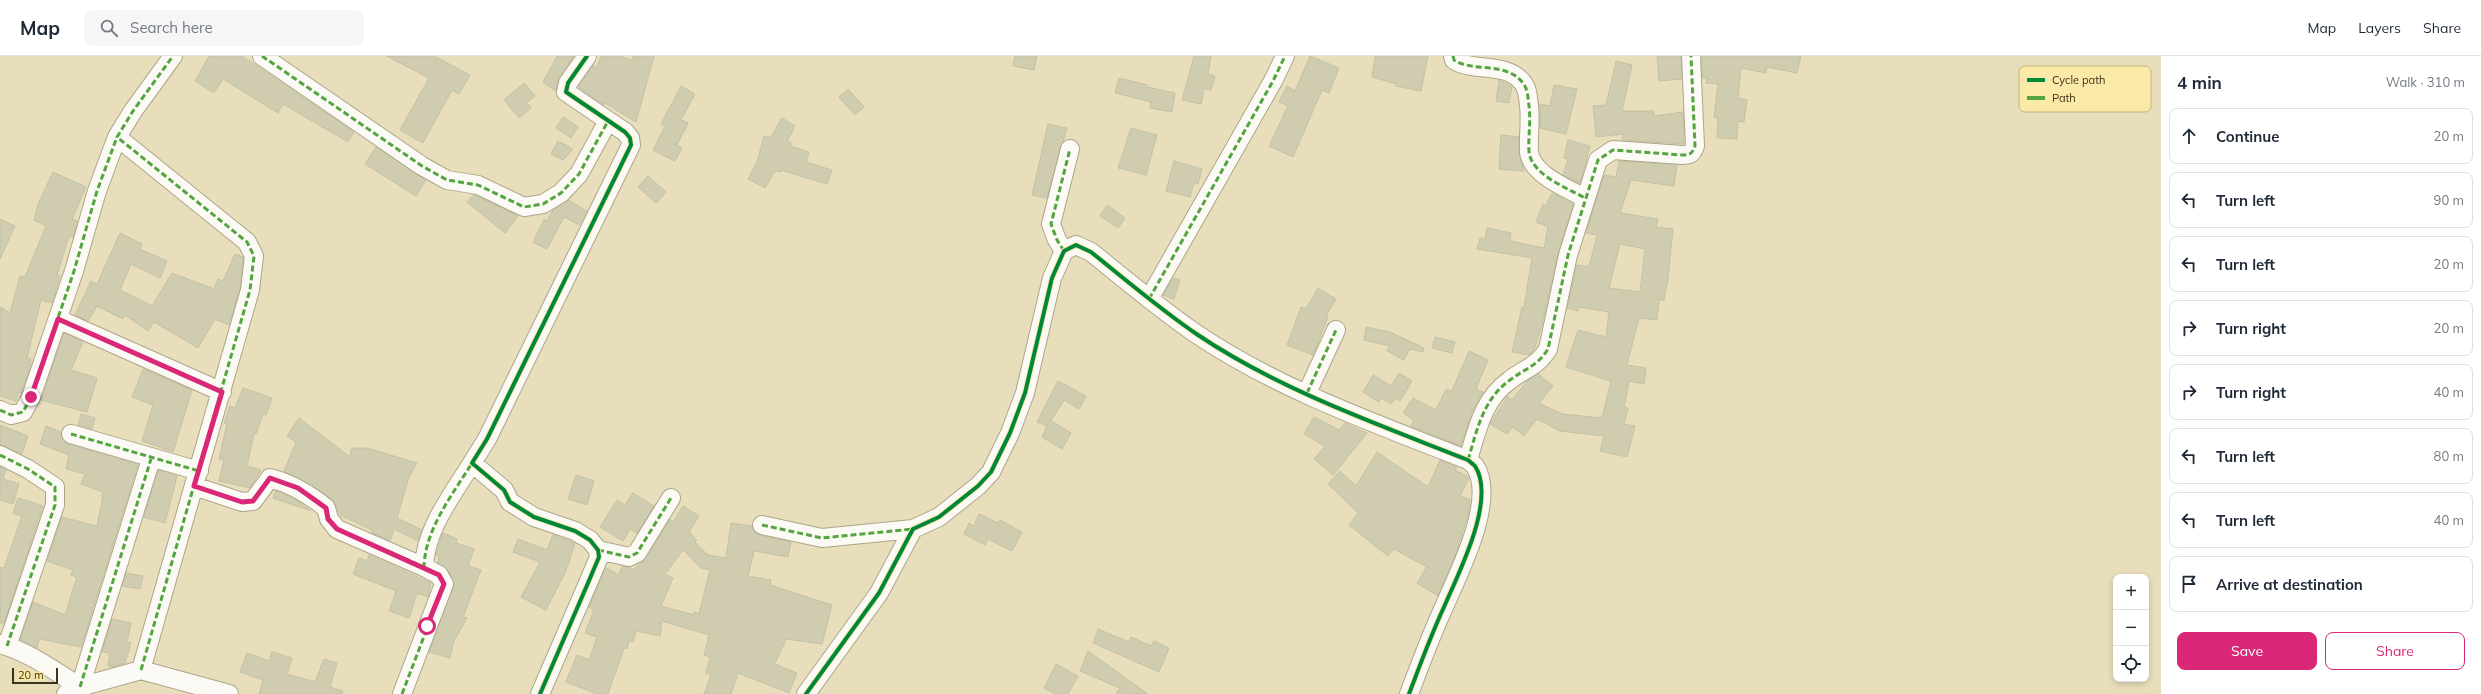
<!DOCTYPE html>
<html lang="en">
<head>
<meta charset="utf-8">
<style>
	body { margin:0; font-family:Mulish,sans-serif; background:#f6f6f7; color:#1f2937 }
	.controls { position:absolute; right:12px; bottom:12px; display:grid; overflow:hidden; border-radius:8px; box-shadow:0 2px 6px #0003 }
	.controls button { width:36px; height:36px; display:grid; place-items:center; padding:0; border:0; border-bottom:1px solid #e0e1e3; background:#fff; color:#1f2937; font:20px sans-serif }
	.scale { position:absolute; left:12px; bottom:10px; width:46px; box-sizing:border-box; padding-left:4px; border:2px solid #3c341a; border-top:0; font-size:11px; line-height:14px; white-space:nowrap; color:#3c341a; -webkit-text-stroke:3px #fbe9a8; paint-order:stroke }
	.stop { position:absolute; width:12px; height:12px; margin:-9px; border:3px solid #db2777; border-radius:50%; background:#fff }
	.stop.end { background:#db2777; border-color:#fff; box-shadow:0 1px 4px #0008 }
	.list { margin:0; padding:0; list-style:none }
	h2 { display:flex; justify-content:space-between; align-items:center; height:52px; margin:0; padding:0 16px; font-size:17px }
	h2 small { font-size:13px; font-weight:400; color:#747a83 }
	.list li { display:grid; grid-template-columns:26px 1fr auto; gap:12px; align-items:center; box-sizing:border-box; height:56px; margin:0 8px 8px; padding:0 8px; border:1px solid #e0e1e3; border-radius:8px }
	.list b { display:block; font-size:15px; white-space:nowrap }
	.list em { font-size:13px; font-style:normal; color:#747a83 }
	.actions { display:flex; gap:8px; padding:12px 16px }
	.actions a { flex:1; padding:9px 0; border:1px solid #db2777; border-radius:8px; text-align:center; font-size:14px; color:#db2777 }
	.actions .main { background:#db2777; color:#fff }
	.icon { flex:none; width:22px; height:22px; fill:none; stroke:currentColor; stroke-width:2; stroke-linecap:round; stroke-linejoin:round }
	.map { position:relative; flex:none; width:2161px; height:638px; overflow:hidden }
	header { display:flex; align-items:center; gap:24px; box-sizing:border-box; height:56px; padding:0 20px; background:#fff; border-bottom:1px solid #e0e1e3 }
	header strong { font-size:19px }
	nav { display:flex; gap:22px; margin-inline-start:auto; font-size:14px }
	.search { width:280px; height:36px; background:#f6f6f7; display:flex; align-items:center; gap:10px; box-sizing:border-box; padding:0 14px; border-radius:8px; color:#747a83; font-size:15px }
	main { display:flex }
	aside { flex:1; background:#fff }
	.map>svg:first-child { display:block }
	.building { fill:#cfccb0; stroke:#c4c1a5; fill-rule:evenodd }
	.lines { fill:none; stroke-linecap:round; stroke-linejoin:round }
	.minor-casing { stroke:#ada58a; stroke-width:20 }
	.minor { stroke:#fcfaf5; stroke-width:18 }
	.quiet { stroke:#54a540; stroke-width:3; stroke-dasharray:6 3; stroke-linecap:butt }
	.cycleway-casing { stroke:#fbe9a8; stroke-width:6 }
	.cycleway { stroke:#00873e; stroke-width:4 }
	.route { stroke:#db2777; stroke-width:5 }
	.key { fill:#fbe9a8; stroke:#c2b37d; stroke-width:1 }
	.key-label { font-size:11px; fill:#3c341a }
</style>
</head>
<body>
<header>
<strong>Map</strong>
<div class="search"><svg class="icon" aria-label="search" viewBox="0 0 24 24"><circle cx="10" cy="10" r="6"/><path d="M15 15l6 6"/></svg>Search here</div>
<nav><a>Map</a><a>Layers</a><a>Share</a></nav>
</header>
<main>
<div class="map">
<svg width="2161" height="638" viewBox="0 0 2161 638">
	<rect width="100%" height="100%" fill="#e8debb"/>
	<path class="building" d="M209,0H242L354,76L348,86L283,48L278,57L223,23L214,37L195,25Z
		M386,0H434L470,19L459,38L452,34L423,87L400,74L429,22Z
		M557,0H574L559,21L556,35L543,26Z
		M601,0H620L632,4L633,0H654L636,66L605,47L604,49L578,31L593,9L597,12Z
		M1015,0H1037L1034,14L1013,10Z
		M1194,0H1211L1208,18L1215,20L1211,34L1204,33L1201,48L1182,44Z
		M1310,0L1339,12L1329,37L1322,34L1293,101L1269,90L1288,50L1279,46L1287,30L1295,35Z
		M1375,0H1428L1421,35L1396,30V28L1372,21Z
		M1657,0H1681L1682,23L1659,25Z
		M1702,0H1801L1797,17L1767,11L1766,17L1741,12L1738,42L1747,44L1744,66L1738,65L1737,83L1717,82L1718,62H1714L1718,28L1706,27L1707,22H1702Z
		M1616,5L1632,9L1622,55H1654V60L1683,56L1684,88L1622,84L1623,78L1596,81L1593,50L1606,49Z
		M1119,22L1147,29V31L1175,37L1172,56L1150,52L1151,46L1115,37Z
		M1499,24L1512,31L1509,47L1496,45Z
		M524,27L535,40L527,47L531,52L519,62L504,44Z
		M1554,29L1577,33L1566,78L1540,72V48L1550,50Z
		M681,30L695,38L681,64L688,67L677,89L682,92L675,105L653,94L665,70L661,68Z
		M848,33L864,51L855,59L839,41Z
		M563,61L578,71L571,82L556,72Z
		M782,62L795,70L787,85L791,86L790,90L809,96L806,106L832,114L827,128L781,114V116L775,115L765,132L748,123L757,106L764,80L771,81Z
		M1048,68L1067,72L1047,142L1032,139Z
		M1131,72L1157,79L1146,119L1118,112Z
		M1501,79L1519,81V97L1524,115L1499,113Z
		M1568,84L1590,90L1580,127L1563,119L1568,103L1564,102Z
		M558,85L573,93L563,104L551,98Z
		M376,91L426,124L416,140L365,108Z
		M1174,105L1202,113L1198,128L1194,127L1190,141L1166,135Z
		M1619,105L1677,109L1674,130L1631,124L1620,157L1658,163L1656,171L1673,173L1668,222L1664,244H1659L1657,264L1639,262L1627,309L1646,312L1644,328L1629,325L1624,351L1628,352L1624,368L1635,370L1627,401L1600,395L1604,380L1560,375L1537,363L1524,380L1513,371L1507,378L1490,368L1508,340L1512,344L1528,324L1538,318L1553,330L1539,347L1562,358L1602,362L1611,325L1566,311L1578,274L1606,281L1609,256L1579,251L1578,255L1567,252L1577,209L1589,211L1597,179L1586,177L1604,119L1616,121ZM1620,188L1645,193L1640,236L1609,232Z
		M53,116L86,131L72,163L77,165L73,182L69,180L57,219L60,220L52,247L41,244L27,302L31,303L29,315L21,337L18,336L16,345L0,340V251L10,257L20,220L25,221L46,170L34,164L38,148Z
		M648,120L666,136L656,147L638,131Z
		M1552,137L1573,148L1558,197L1542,269L1534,294L1529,299L1512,296L1522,251H1524L1532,202L1477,193L1480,182L1485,183L1487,172L1511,177L1510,185L1544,192L1548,171L1536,166L1543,148L1546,150Z
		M473,139H475L518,160L505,177L467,146Z
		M568,144L587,155L579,169L564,161L547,193L533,186L544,164L547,165L553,154Z
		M1107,149L1125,162L1118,172L1100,160Z
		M0,163L15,170L0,203Z
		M120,177L142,188L140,193L167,205L160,222L131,208L120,234L152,250L172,217L214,233L218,223L223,225L235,198L243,201L240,232L229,269L215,263L198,292L154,266L148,275L125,259L123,263L97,250L88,265L75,259L91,225L97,228Z
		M1173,222L1180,224L1174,243L1163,239Z
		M1318,232L1336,243L1326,260L1328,261L1313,299L1287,289L1301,251L1306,253Z
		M1366,271L1390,276L1424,292L1423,296L1410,293L1404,304L1387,295L1390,290L1364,284Z
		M64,277L83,286L71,314L97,322L87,356L41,344Z
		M1435,281L1455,286L1452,297L1432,292Z
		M1469,295L1488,304L1477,330V334L1483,336L1472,356L1461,390L1411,370L1414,364L1403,357L1413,342L1436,354L1446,333L1452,335Z
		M143,313L192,334L173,396L142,385L153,349L132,341Z
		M1399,317L1412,325L1400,345L1396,342L1391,348L1381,342L1379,346L1363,336L1373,319L1391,330Z
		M1058,325L1086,340L1079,353L1064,344L1051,365L1071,377L1062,393L1042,381L1047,370L1037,366Z
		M243,332L272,342L266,359L263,358L256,378L254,377L247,410L261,414L250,432L219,425L224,404L219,403L227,368L224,367L230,350L235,352Z
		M81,358L95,362L92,373L78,369Z
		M1314,361L1339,374L1345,367L1367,377L1333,419L1314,403L1325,390L1304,378Z
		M299,362L350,401L352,392H367L417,407L409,421L397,462L422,474L418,485L394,473L390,485L372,477V474L340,459L333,444L319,434L284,415L296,386L287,380Z
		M0,369L28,380L22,398L0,389Z
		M46,370L61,376L63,385L68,388L138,408L81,591L39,583L37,592L20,584L33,546L65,559L77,521L71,519L73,514L47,505L62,461L97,470L102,445L103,436L81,428L85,418L66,413L69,399L40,388Z
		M1377,396L1428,431L1440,404L1457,411L1455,414L1467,420L1469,422L1460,440L1470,444L1468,459L1456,497L1438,540L1417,527L1427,511L1394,493L1388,500L1349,469L1358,457L1328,428L1340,415L1356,430Z
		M0,411L6,414L3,423L19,428L13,448L0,444Z
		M158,414L177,420L165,467L144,461Z
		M576,419L594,425L587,449L568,443Z
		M276,435L295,443L311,455L273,442Z
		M633,437L654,450L637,477L630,473L623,485L600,471L617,444L625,449Z
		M18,442L43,450L4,567H0V511L4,512L22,460L13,457Z
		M683,450L699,460L689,476L697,484L695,486L708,499L726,502L731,467L752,470L755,476L759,479L791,486L788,501L754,495L748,520L771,524L770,529L832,549L822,588L786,583L775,608L797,617L789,637L738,617L731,638H704L711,619L706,617L710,601L704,599L709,579L662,565L660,580L636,575L633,586L629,585L627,593L624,592L608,638H597L566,626L577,599L589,604L597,581L585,577L594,554L589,551L606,512L619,519L622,510L634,513L646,503L670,463L673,466ZM683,494L701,512L710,514L699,558L694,556V559L661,550L673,522L665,518Z
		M979,458L998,467L1000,464L1022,476L1012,495L988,483L985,489L964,478L969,467L974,470Z
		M443,477L457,483L456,487L474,493L468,510L481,514L463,561L467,562L454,585L450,602L429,596L454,528L448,514L438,507L439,500L436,499Z
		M553,479L575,487L566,515L546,554L521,541L540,506L513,496L518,483L547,494Z
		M369,499L431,527L428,541L417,537L409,562L389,555L396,535L353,518L359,502L367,505Z
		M126,517L143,520L140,533L122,530Z
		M112,563L131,567L127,586L131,587L125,607L112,611L108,610L110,597L102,596Z
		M1098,573L1129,586L1131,581L1151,590L1154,585L1169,592L1159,616L1093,587Z
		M1088,595L1127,623L1148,638H1116L1120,632L1080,615Z
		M272,596L292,602L287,618L315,626L324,603L337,607L330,631L343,635L342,638H259L263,624L240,616L247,597L269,605Z
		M1056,608L1078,620L1068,638H1055L1044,632Z"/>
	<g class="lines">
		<defs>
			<path id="minor" d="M262,0L422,110L447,124L478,129L524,151L543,148L561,137L579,118L608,65
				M1453,0L1454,4C1475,17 1506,5 1523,27C1528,33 1528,43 1529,50C1531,66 1528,81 1529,96C1532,119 1567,132 1585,142
				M1064,195L1057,184L1051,168L1070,93
				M1149,243L1273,25L1285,0
				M58,263L222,336
				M1307,337L1336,274
				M0,354L11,359L23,356L31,341L74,215L97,135L117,81
				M71,378L199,415
				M0,399L28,413L55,431V449L7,590
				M1468,404C1477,374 1483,343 1510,324C1524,313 1538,310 1548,293L1568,199L1598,104L1613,94L1682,99C1690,99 1692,98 1695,90L1691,0
				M194,430L242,446L253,445L270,422C292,428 309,438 326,452L329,463L337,473L424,511
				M762,469L822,482L913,473
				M598,494L629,501L637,497L671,442
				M0,588C31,597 53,614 80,631
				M141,614L250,234L254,200L247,186L117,81L133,55L173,0
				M80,631L151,403
				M66,638L80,631L141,614L229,638
				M402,638L444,528L439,519L424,511C425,473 453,438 472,407
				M540,638L588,527L599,501L598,494L590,484L575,475L534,461L510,446L504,434L472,407L487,383L631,89L630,82L625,76L566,36L568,27L587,0
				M806,638L879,537L913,473L939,461L978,430L991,416L1010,377L1025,337L1052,222L1064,195L1076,189L1091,196C1126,224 1161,254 1198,279C1280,334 1377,368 1468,404L1475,410C1497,444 1458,518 1444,551C1431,579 1420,609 1409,638"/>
		</defs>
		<use href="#minor" class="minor-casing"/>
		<use href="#minor" class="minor"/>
		<path class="quiet" d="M262,0L422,110L447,124L478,129L524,151L543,148L561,137L579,118L608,65
			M1453,0L1454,4C1475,17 1506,5 1523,27C1528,33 1528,43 1529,50C1531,66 1528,81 1529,96C1532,119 1567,132 1585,142
			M1064,195L1057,184L1051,168L1070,93
			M1149,243L1273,25L1285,0
			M58,263L222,336
			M1307,337L1336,274
			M0,354L11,359L23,356L31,341L74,215L97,135L117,81
			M71,378L199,415
			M0,399L28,413L55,431V449L7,590
			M1468,404C1477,374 1483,343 1510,324C1524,313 1538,310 1548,293L1568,199L1598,104L1613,94L1682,99C1690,99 1692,98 1695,90L1691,0
			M194,430L242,446L253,445L270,422C292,428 309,438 326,452L329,463L337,473L424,511
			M762,469L822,482L913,473
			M598,494L629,501L637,497L671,442
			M141,614L250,234L254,200L247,186L117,81L133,55L173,0
			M80,631L151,403
			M402,638L444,528L439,519L424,511C425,473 453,438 472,407"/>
		<defs>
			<path id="cycleway" d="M540,638L588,527L599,501L598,494L590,484L575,475L534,461L510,446L504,434L472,407L487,383L631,89L630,82L625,76L566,36L568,27L587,0
				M806,638L879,537L913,473L939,461L978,430L991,416L1010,377L1025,337L1052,222L1064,195L1076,189L1091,196C1126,224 1161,254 1198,279C1280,334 1377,368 1468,404L1475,410C1497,444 1458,518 1444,551C1431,579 1420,609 1409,638"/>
		</defs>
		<use href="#cycleway" class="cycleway-casing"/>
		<use href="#cycleway" class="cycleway"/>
	</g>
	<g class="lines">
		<path class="route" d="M31,341L58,263L222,336L194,430L242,446L253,445L270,422L298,432L326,452L328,463L337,473L439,519L444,528L427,570"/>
	</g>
	<rect x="2019" y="10" width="132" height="46" rx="6" class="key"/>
	<rect x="2027" y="22" width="18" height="4" fill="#00873e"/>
	<rect x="2027" y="40" width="18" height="4" fill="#54a540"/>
	<g class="key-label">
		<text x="2052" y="28">Cycle path</text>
		<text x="2052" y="46">Path</text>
	</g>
</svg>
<div class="controls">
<button>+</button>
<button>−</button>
<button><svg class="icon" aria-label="locate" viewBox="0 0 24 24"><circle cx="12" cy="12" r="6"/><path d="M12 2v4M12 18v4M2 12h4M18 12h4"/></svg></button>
</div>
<div class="scale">20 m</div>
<div class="stop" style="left:427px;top:570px"></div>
<div class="stop end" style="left:31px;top:341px"></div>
</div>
<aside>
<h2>4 min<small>Walk · 310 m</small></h2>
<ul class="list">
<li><svg class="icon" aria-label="ahead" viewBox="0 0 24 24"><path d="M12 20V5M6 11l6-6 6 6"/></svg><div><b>Continue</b></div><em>20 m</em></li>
<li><svg class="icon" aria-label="left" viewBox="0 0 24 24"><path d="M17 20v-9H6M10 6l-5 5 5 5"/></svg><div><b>Turn left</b></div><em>90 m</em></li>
<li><svg class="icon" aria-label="left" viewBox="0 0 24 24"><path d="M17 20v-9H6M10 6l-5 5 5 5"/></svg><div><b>Turn left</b></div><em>20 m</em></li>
<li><svg class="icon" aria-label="right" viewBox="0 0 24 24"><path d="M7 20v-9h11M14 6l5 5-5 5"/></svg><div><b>Turn right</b></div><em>20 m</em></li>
<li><svg class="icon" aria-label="right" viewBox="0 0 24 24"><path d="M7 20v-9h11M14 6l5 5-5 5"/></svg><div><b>Turn right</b></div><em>40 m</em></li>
<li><svg class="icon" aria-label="left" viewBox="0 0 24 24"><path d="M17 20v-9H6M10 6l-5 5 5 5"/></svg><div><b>Turn left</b></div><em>80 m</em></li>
<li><svg class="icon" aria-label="left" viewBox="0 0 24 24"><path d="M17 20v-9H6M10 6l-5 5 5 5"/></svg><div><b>Turn left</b></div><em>40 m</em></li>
<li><svg class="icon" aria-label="arrive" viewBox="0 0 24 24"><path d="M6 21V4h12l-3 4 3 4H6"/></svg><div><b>Arrive at destination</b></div></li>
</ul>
<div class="actions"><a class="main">Save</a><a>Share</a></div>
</aside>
</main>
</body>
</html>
